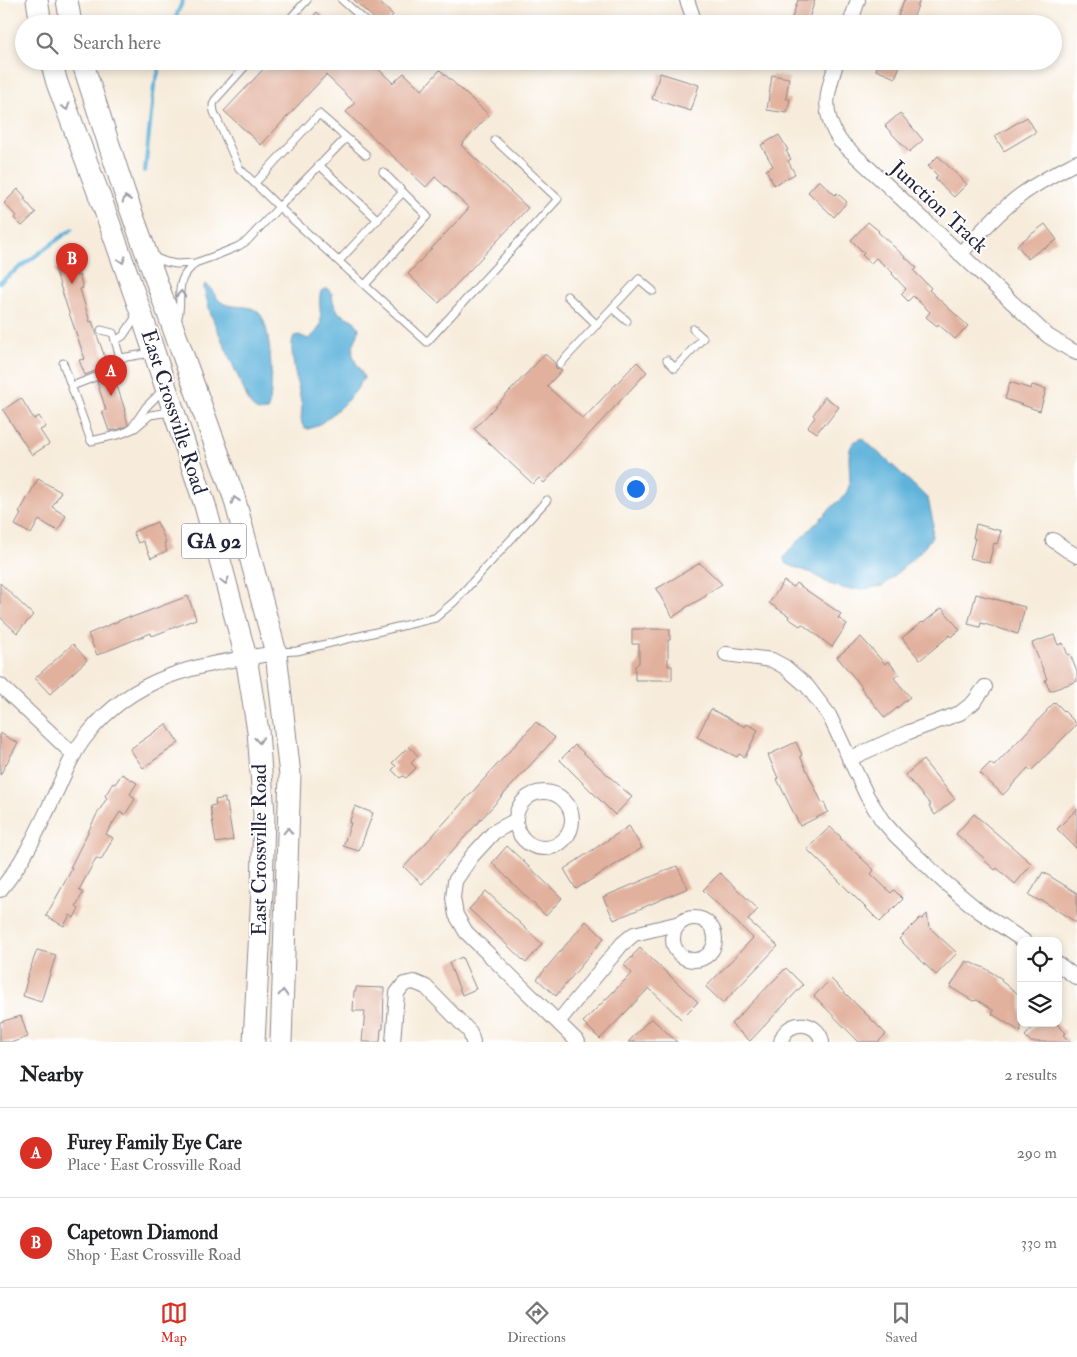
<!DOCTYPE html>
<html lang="en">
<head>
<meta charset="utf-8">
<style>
	body { margin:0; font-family:"IM FELL Double Pica",serif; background:#f2f2f2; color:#202124 }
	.controls { position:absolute; right:15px; bottom:15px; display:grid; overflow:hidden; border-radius:10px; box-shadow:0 2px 8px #0003 }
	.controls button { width:45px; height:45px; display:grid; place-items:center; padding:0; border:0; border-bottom:1px solid #e0e0e0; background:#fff; color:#202124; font:25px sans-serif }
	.you { position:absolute; left:635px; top:488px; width:18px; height:18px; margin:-12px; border:4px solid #fff; border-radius:50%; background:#1a73e8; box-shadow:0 0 0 8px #1a73e833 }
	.badge { display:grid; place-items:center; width:32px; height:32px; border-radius:50%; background:#d93025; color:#fff; font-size:16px; font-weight:700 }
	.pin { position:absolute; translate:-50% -41px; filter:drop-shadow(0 1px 2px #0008) }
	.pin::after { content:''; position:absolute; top:26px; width:18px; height:15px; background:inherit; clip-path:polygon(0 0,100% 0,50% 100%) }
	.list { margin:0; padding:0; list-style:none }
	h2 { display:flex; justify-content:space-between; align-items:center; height:65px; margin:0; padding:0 20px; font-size:21px }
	h2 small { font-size:16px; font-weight:400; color:#757577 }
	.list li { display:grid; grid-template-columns:32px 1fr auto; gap:15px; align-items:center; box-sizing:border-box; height:90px; padding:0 20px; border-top:1px solid #e0e0e0 }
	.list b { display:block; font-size:19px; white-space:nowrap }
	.list p { margin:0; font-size:16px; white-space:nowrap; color:#757577 }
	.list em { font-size:16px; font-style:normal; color:#757577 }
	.icon { flex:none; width:28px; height:28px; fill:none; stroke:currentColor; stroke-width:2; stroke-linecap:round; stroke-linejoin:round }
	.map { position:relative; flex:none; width:1077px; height:1042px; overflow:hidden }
	.search { position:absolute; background:#fff; box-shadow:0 2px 8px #0003; left:15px; right:15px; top:15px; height:55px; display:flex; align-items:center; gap:12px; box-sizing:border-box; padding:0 18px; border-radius:28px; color:#757577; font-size:19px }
	.sheet { height:245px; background:#fff }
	nav { display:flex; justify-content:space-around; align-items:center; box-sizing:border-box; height:70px; border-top:1px solid #e0e0e0; background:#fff; font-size:14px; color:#757577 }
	nav a { display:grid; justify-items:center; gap:2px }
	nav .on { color:#d93025 }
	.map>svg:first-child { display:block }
	.water { fill:#5fb3db; stroke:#406a8b }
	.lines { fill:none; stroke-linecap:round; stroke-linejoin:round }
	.stream { stroke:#5fb3db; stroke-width:4 }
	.building { fill:#e2b19d }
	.lane-casing { stroke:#8c878b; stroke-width:9 }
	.street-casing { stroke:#8c878b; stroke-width:16 }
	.primary-casing { stroke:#8c878b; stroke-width:23 }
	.lane { stroke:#fff; stroke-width:7 }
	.street { stroke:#fff; stroke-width:14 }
	.primary { stroke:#fff; stroke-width:21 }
	.oneway { stroke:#9c9ca7 }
	.labels { text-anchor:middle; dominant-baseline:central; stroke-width:4; stroke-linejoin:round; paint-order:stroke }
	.shield { fill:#fff; stroke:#646476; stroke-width:1 }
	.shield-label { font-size:20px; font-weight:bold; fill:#22223b }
	.street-label { font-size:21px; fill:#22223b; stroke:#fff }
</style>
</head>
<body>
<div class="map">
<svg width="1077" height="1042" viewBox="0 0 1077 1042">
	<rect width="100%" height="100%" fill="#fff"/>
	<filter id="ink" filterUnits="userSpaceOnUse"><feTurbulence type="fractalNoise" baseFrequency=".02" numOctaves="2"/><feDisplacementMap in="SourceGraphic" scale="10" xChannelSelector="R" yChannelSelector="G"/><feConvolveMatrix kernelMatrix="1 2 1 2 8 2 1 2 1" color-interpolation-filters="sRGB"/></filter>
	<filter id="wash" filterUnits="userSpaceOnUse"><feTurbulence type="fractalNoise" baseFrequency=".0096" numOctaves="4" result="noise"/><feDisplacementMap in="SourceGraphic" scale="20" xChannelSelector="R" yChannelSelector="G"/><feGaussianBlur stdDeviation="1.12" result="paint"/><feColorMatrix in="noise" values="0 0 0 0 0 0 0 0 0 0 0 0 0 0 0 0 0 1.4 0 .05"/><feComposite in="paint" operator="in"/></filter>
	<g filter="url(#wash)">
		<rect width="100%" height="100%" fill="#f7ecdb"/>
		<path class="water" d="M206,284C214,290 216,302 227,305C238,308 252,304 260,314C271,327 273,383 270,400C270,404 268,407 267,411C259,412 255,411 250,404L211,315L204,289V286Z
			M324,289H328L332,294L333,302L339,313L354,321L359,328C358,337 355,340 353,347C350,359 361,368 364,378C360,383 357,390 353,394C344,404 319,429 307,429C305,428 302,426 302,423C300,419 302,412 302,407C300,392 287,348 294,336L299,335L308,339C331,323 315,313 321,291Z
			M862,438L902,474L928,499L933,522L932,537L921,551L883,586L864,589H846L829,584L812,573L794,567L785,563L784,557C798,540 815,525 830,509C835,504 842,499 846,493C857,477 838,444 862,438Z"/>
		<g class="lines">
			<path class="stream" d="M173,24L183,0
				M145,171L154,86L162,61
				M0,282L72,229"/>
		</g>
		<g id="blocks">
			<path class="building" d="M354,0H377L393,15L384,24H380Z
				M798,0H815L807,24H790Z
				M904,0H920L912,21L898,16Z
				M317,12L330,24H306Z
				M271,61H370L393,83L404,73L422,90L440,70L489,115L461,145L528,208L439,303L408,274L469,208L435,177L426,187L346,112L355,103L326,75L261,145L224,111Z
				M879,61H902L895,78L876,70Z
				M660,73L699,85L691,111L652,99Z
				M772,75L789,78L786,99H790L787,113L767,110Z
				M900,113L923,140L909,152L885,126Z
				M1027,117L1036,132L1004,151L995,136Z
				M779,135L788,150L786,151L791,159L788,161L795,174L774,185L766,170L773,166L761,145Z
				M938,156L967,184L954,197L935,179L938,176L928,166Z
				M819,180L835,195L837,193L847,202L834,217L808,192Z
				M18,189L26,198L24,199L36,213L22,226L14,218L16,216L4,203Z
				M868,222L879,231L878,232L917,268L914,271L931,288L929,290L968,326L955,339L938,324L937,326L926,317L930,312L913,296L908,301L901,294L906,289L892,274L893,273L876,258L871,263L862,255L864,253L851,240Z
				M1045,224L1057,240L1045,248L1044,247L1028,259L1017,245Z
				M72,264L76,276L79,275L83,288L80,289L90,322L92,321L108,366L85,375L79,360L85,359L67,307L55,269Z
				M545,354L555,363L556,368L562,370L547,386L583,419L637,362L647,372L544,483L539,478L533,484L474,429Z
				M112,376V378L114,377L125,410H124L128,424L127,426L119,429L109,431L102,411L106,410L97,382Z
				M1010,382L1031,389L1032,385L1046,389L1040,411L1005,399Z
				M825,397L839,407L826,424L824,423L817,433L808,427L815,417L813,415Z
				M21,398L34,419L39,416L46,427L40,430L49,444L32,455L3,410Z
				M38,479L61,492L52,507L66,516L58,531L39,520L31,534L15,525L21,514L19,513Z
				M157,522L166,542L164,543L167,551L151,558L143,541L138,543L133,532Z
				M976,524L1001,531L997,544L994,543L989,563L970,558L975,538H973Z
				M700,563L722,584L706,594V596L685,608V609L673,617L656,589Z
				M784,581L793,587L796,583L841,614L838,618L847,624L832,647L802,624L800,626L788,618L789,616L769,603Z
				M0,583L33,615L17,633L0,617Z
				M976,594L1025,607L1018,634L981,623L980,627L968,624Z
				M188,596L196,619L152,636L151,633L97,655L88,634L130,616V618Z
				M942,608L960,630L951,637L950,635L920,660L902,638L922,622L923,623Z
				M632,629H670V640H668V666H672V680H635V666L639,663V644H632Z
				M1054,635L1058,645L1063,643L1068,655L1070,654L1077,672V681L1050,691L1045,680L1047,679L1032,643Z
				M861,637L885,664L888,661L899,674L894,678L910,697L885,718L861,688L862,687L837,657Z
				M73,644L87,660L50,694L35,678Z
				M1055,702L1077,724L1031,771L1028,768L1003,795L980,773L990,763L994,766L1047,711H1046Z
				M711,709L745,727L747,724L758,730L745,757L739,754L737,757L697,737Z
				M536,722L555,738L422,884L404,867Z
				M166,724L179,743L143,768L130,749Z
				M0,733L18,743L0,775Z
				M796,742L802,755L800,756L822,803L824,802L828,812L800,826L777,779L778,778L768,755Z
				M575,745L632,797L615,815L560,760Z
				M409,746L418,756L411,763L416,768L406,778L403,776L400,778L392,770L396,766L392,763Z
				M923,760L955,799L935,815L929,806L931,805L905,775Z
				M122,774L137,783L130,794L135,799L125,815L120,812L106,834L113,838L101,860L96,858L79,890L83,893L76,906L79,908L74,918L70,915L64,926L46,916L72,869L70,868L97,814L107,798L105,796L113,783L115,784Z
				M225,798V803H227L233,840L216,843L210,806L216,805L215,800Z
				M355,806L373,813L359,851L343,846L351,823H349Z
				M1077,809V849L1057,829Z
				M974,814L1032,864L1015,884L997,868L995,870L984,860L985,859L956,834Z
				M629,826L642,848L576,889L564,869Z
				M830,827L841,837L840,838L874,870L871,874L891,893L894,890L903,899L880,922L807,849Z
				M507,846L562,898L546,916L492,863Z
				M677,866L688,888L614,920L603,897Z
				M1043,872L1077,893V923L1041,900L1040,901L1029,895Z
				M720,873L758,909L748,920L778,946L723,1003L706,987L753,938L703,890Z
				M486,891L542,944L526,963L469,909Z
				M927,914L929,927L957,953L936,975L899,939L920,918L922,919Z
				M586,921L604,938L556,996L537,979Z
				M640,948L698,1002L681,1019L649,988L600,1039L583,1022L632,973L624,965L632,957H633L632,956Z
				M37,950L56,955L41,1002L23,996L27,980H26Z
				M462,957L476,989L462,995L449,963Z
				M966,961L985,968L1002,979L1001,981L1021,996V1032L992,1014L994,1011L977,1000L973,1001L950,987Z
				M786,968L803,985L750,1041L731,1024Z
				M831,979L886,1034L878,1042H859L814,996Z
				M356,987L384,988L383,1029H381L380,1042H362L365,1011H353L354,991H356Z
				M21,1016L28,1037L13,1042H0V1022Z
				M651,1018L677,1042H628Z
				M1037,1023H1056L1066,1033L1063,1035L1070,1042H1031L1025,1036Z"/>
		</g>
	</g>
	<g filter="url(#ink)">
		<use href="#blocks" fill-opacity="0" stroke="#8c878b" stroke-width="1"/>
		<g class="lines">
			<defs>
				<path id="lane" d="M342,0L369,24
					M285,24L307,0
					M250,61L215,100L213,105L214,112L239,168L279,207L346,138
					M319,165L378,220
					M255,183L319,114L366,155
					M151,256L166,262L176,264L195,263L212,257L237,247L247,241L279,207L427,342L558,199L495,140
					M339,261L403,192
					M365,285L427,216L383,172
					M567,296L597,325
					M612,308L627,321
					M177,320C183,306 176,289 184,276C187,271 192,267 195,263
					M115,341L123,336L137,315
					M120,358L152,353
					M667,360L675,368L703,338L693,329
					M63,363L91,441L121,434L135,428L150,415L171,412
					M560,364L639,279L653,291
					M72,386L111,371L120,358L113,333L101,330
					M131,429L146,407L154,399L163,389
					M279,652L297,651L435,618L455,601L547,500"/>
				<path id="street" d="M687,0L692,14
					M850,24L858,0
					M837,61C827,92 820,112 840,141L1048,336L1071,350L1077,353
					M960,254C979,234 998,212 1021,195C1038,182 1058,172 1077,162
					M1053,540L1067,550L1077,556
					M726,654L772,660L785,667L807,686L829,715L867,796L882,820L896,836L943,881L979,911L1024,941
					M0,685L74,755
					M849,759L909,732L960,713L974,702L985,687
					M516 820a28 28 0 1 1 56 0a28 28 0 1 1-56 0Z
					M516,820L494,832L472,856L455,881L453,898L456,915L466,932L578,1042
					M0,890C26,860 41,823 58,788C66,770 74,751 87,735C137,672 201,665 276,653
					M673 939a21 21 0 1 1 42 0a21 21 0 1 1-42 0Z
					M1058,964L1077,978
					M558,1022L622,944L634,934L680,923
					M393,1042L397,993L404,984L414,982L426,987L470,1032L473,1042
					M781,1042C785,1019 818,1019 822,1042"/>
				<path id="primary" d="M37,0L41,24
					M67,0L71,24
					M51,61L57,83L104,208L140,310L205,505L246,657L258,731L264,814L262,891L254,1042
					M82,61L125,194L234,497L276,653L290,775L281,1042"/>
			</defs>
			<use href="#lane" class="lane-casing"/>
			<use href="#street" class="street-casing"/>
			<use href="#primary" class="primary-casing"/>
			<use href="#lane" class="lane"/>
			<use href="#street" class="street"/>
			<use href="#primary" class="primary"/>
		</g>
		<defs><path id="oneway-chevron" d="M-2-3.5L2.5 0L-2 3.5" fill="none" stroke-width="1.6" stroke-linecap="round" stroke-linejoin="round" transform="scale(1.25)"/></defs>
		<g class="oneway">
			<use href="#oneway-chevron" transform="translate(66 107) rotate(70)"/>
			<use href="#oneway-chevron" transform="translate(126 199) rotate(-109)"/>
			<use href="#oneway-chevron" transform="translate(122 260) rotate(71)"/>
			<use href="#oneway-chevron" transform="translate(181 294) rotate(-88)"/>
			<use href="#oneway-chevron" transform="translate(235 500) rotate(-107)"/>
			<use href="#oneway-chevron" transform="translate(225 581) rotate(75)"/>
			<use href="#oneway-chevron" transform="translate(259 740) rotate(86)"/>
			<use href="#oneway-chevron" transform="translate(288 831) rotate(-88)"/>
			<use href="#oneway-chevron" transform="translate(283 993) rotate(-88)"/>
		</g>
	</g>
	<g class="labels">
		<rect class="shield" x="181.5" y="523.5" width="65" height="35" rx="4"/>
		<g class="shield-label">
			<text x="214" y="541">GA 92</text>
		</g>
		<g class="street-label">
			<text transform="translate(939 207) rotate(43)">Junction Track</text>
			<text transform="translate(174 412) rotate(72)">East Crossville Road</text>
			<text transform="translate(259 850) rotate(-90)">East Crossville Road</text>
		</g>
	</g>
</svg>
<div class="controls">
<button><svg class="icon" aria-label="locate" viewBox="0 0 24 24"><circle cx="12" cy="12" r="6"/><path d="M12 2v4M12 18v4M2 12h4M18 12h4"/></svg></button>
<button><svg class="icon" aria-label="layers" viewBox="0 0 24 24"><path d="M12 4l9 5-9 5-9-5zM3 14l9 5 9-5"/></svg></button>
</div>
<div class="you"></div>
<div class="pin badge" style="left:111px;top:396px">A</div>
<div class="pin badge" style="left:72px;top:284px">B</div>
<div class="search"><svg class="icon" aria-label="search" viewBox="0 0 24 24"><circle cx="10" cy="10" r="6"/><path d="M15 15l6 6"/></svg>Search here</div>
</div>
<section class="sheet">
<h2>Nearby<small>2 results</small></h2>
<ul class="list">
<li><span class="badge">A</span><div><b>Furey Family Eye Care</b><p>Place · East Crossville Road</p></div><em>290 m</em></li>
<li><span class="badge">B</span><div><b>Capetown Diamond</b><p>Shop · East Crossville Road</p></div><em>330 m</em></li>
</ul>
</section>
<nav>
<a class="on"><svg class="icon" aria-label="map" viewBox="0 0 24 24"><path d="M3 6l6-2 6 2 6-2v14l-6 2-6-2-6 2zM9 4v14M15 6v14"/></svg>Map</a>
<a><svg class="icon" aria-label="directions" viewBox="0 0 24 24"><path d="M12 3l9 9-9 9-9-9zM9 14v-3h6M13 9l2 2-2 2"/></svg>Directions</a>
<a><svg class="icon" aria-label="saved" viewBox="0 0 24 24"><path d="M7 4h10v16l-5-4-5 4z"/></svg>Saved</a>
</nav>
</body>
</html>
